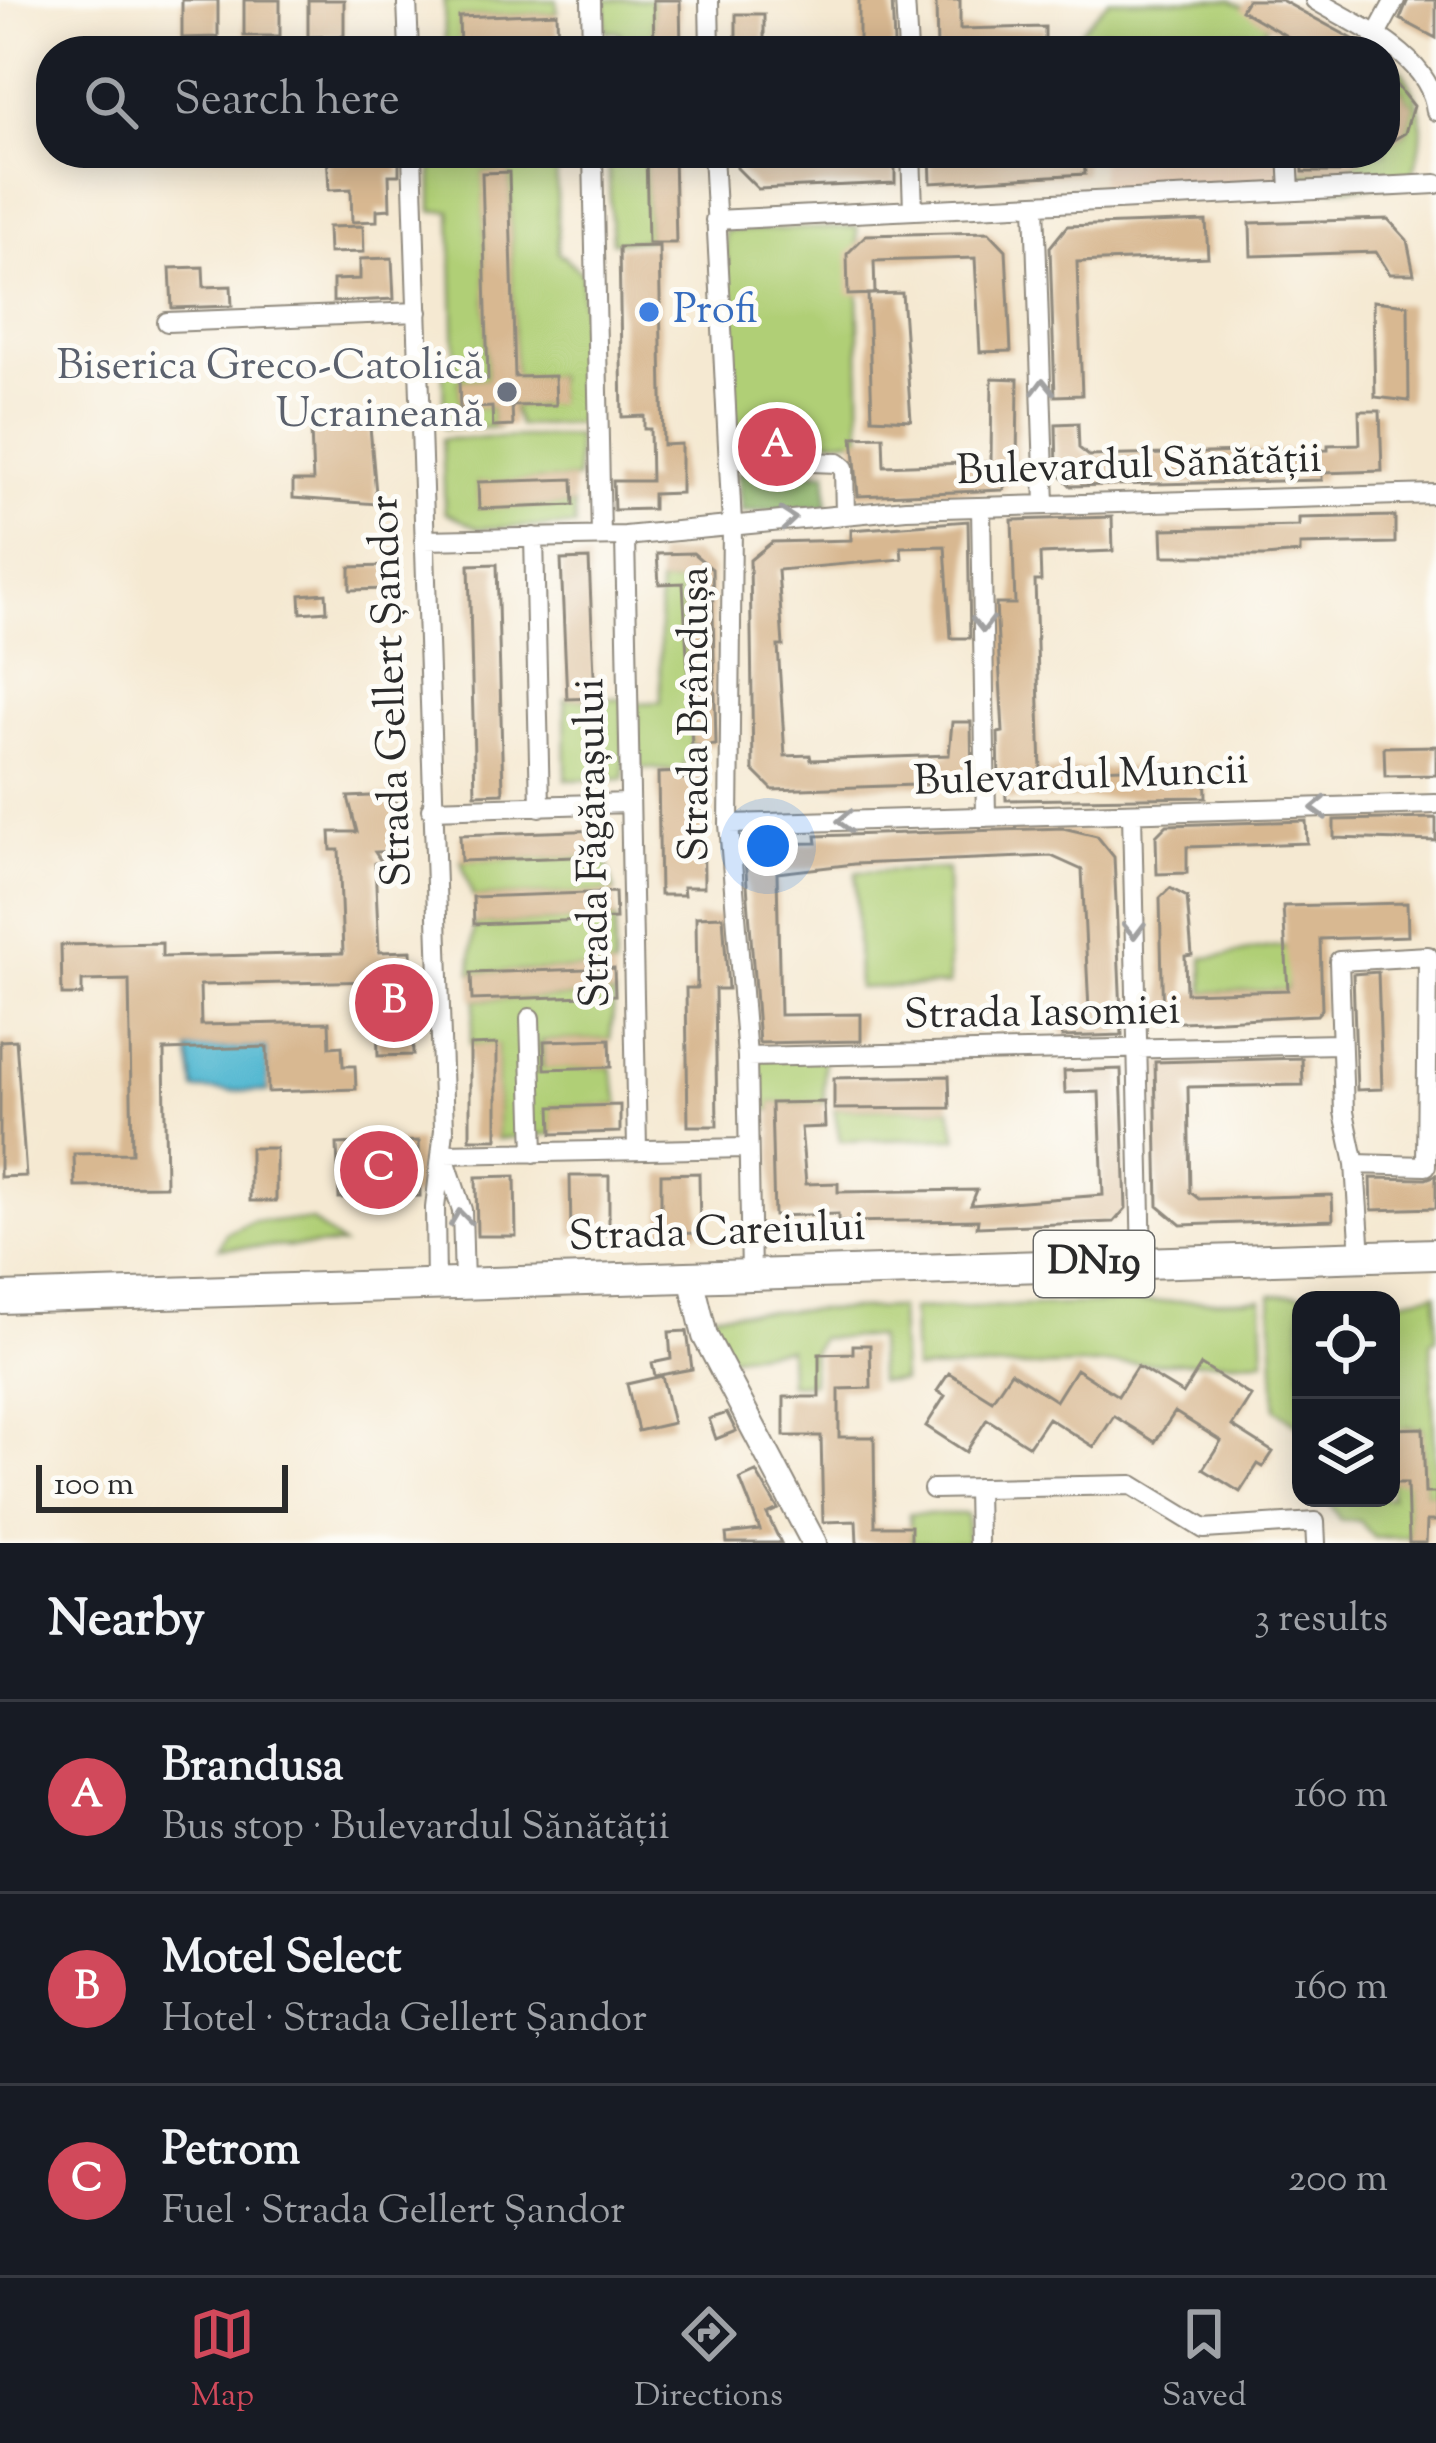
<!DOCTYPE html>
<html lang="en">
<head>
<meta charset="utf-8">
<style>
	body { margin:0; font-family:"Sorts Mill Goudy",serif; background:#242831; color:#f1f3f6 }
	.controls { position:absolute; right:36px; bottom:36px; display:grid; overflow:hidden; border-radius:24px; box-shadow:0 6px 30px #0003 }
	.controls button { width:108px; height:108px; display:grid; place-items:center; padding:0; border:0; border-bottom:3px solid #363941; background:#171b24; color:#f1f3f6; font:60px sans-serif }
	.scale { position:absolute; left:36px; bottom:30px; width:252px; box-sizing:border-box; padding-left:12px; border:6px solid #2b2b2b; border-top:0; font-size:33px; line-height:42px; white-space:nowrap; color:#2b2b2b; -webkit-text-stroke:9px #fdfcf7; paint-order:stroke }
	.you { position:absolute; left:768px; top:846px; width:42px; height:42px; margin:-30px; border:9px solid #fff; border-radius:50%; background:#1a73e8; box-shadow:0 0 0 18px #1a73e833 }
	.badge { display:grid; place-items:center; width:78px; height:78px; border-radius:50%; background:#d1495b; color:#fff; font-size:39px; font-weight:700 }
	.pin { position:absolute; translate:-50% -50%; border:6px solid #fff; box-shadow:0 3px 12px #0006 }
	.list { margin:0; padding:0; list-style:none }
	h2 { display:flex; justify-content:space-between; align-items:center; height:156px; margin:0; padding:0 48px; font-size:51px }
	h2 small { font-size:39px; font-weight:400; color:#9ea1a6 }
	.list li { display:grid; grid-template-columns:78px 1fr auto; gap:36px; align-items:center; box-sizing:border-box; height:192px; padding:0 48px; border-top:3px solid #363941 }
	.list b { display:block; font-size:45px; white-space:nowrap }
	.list p { margin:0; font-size:39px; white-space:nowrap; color:#9ea1a6 }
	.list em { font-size:39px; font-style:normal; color:#9ea1a6 }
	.icon { flex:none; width:66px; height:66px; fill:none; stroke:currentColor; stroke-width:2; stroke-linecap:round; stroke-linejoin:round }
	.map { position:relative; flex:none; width:1436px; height:1543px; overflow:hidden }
	.search { position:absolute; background:#171b24; box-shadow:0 6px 30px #0003; left:36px; right:36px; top:36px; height:132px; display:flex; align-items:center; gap:30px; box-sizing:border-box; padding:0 42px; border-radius:48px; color:#9ea1a6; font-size:45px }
	.sheet { height:732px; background:#171b24 }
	nav { display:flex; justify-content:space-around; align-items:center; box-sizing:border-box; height:168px; border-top:3px solid #363941; background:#171b24; font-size:33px; color:#9ea1a6 }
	nav a { display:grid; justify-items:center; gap:6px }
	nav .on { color:#d1495b }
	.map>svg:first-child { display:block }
	.built { fill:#f0d5bc }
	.green { fill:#b0cf76; stroke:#6e7d50; stroke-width:3 }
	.forest { fill:#8cb267; stroke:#5c6e49; stroke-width:3 }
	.water { fill:#53b8d1; stroke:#3f727e; stroke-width:3 }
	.building { fill:#d8b891 }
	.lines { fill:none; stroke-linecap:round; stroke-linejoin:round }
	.minor-casing { stroke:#908a7e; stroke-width:22 }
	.tertiary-casing { stroke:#908a7e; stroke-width:28 }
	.primary-casing { stroke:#908a7e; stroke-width:34 }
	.minor { stroke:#fff; stroke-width:18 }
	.tertiary { stroke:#fff; stroke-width:24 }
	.primary { stroke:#fff; stroke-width:30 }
	.oneway { stroke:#a0a0a0 }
	.shop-dot { fill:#3f7fe0; stroke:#fdfcf7; stroke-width:4.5 }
	.worship-dot { fill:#6b7280; stroke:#fdfcf7; stroke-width:4.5 }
	.labels { text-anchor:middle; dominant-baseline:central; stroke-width:10; stroke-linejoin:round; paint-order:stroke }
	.shield { fill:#fdfcf7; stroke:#6a6a68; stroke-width:3 }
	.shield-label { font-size:39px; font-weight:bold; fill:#2b2b2b }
	.shop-label { font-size:42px; fill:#366cbe; stroke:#fdfcf7; text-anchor:start }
	.worship-label { font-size:42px; fill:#5b616d; stroke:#fdfcf7; text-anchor:end }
	.street-label { font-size:42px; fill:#2b2b2b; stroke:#fdfcf7 }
</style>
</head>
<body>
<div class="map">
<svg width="1436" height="1543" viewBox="0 0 1436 1543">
	<rect width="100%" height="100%" fill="#fdfcf7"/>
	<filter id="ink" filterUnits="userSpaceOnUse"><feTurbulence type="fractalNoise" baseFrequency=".00833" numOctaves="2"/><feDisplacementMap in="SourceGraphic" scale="24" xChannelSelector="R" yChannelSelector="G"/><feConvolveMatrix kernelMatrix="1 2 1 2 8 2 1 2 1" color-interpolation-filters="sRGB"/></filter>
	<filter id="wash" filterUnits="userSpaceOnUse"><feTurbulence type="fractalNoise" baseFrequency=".004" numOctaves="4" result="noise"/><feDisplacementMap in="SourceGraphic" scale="48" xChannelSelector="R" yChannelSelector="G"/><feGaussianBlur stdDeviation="2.7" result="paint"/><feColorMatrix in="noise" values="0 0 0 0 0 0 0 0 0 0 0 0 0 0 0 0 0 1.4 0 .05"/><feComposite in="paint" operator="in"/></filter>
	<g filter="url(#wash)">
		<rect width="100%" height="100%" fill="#f5e9d2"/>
		<path class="built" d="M1257,30L1278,45L1277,51H1102L1103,31Z
			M1101,153H1288L1289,182L1100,192Z"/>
		<path class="green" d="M444,0H557V13L460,17V51H432L445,46Z
			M604,0H653L654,51H620V32H606Z
			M1109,0H1230L1270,22L1262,33L1103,31L1102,51H1080L1081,30Z
			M1106,34H1143V51H1106Z
			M1253,38V51H1150V40Z
			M1372,40C1421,81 1436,126 1407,185L1302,190L1301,172H1341L1372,153H1385V145L1405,133L1413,106L1397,84L1392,87L1385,51L1367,46Z
			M432,153H556L558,252L582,273L584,423L519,426L512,406L555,404V376L515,377L509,173H483L488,379L459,380L460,408L492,407L493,426L499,428H444L443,367L455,366L451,211H432Z
			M608,153H646L648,240L612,242Z
			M857,227L861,439L733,441L725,231Z
			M577,436V479L478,483L480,508L574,505L575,526L477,528L445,512L442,439Z
			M681,583L692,746L681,772L638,767L637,703L661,702L659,584Z
			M623,698L624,779L566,780L565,699Z
			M604,856L615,892L473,897L461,861Z
			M947,869L949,985L858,988L856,872Z
			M616,919L614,968L471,973L474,924Z
			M1283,946L1292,954L1288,990L1204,992L1203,958C1232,957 1255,947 1283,946Z
			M615,995L610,1039L542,1041L543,1068L611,1067L620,1105L552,1107V1134L497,1139V1045H470L476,1000Z
			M824,1055V1102L772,1103L771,1110H757L756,1057Z
			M950,1108L957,1138L840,1141L834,1109Z
			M253,1221H312L342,1245L219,1248L226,1233Z
			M1436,1293V1339L1431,1340L1436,1493L1425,1494L1423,1428H1405V1441H1391V1302Z
			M1330,1294L1344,1300H1301V1427L1276,1409L1271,1295Z
			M1262,1299L1264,1360L914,1370L912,1309Z
			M899,1308L902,1381H878L877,1337L820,1338L812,1354V1383L789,1384L788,1348L726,1357L704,1313Z
			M1391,1471H1407L1409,1537L1374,1538L1360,1521L1340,1520L1327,1498H1391Z
			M909,1514H967V1543H911Z"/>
		<path class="forest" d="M737,472H827V507L742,512Z"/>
		<path class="water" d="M267,1047L268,1092L195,1090L188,1049Z"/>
		<g id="blocks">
			<path class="building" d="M182,0H218V37L182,38Z
				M244,0H280V36H244Z
				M308,0H344V36L308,37Z
				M653,0H680L681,51H654Z
				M859,0H892L894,44L889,51L859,46Z
				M936,0H960V29L1045,27V51H937Z
				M1247,0H1281L1375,51H1313L1241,10Z
				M1408,0H1436V38L1400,19Z
				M557,13L558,50L460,51L459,17Z
				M736,14H764V51H736Z
				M1385,71L1413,106L1405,133L1385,145Z
				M327,153L399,156V175H389L390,209L377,210V221L352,222L351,189L329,190Z
				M646,153H674L676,243H648Z
				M737,153H768V158L794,157V162L851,161L868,153H895V183L758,189L737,168Z
				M930,153H1084L1085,174L931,183Z
				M1302,153H1372L1341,172H1303Z
				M509,172L515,377L555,376L556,405L512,406L513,426L493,427L492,407L460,409L459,380L488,379L482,173Z
				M1388,219L1407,240L1414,274H1390L1376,252L1251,256L1250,223Z
				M1206,221L1208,257L1077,262L1082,395L1055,396L1050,247L1067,226Z
				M363,226L364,252L329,253L328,227Z
				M989,232L1006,250L1011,351L980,352L975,258L874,261L875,294L848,295L847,254L866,235Z
				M659,246L663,445L681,444V493L653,494V509L614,510L613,481H651L650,429H644V416L622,417L619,247Z
				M392,258L394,299L333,302V280L360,279V259Z
				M203,267L204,287L231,286L232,306L172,308L170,268Z
				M902,293L911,420L872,418L868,294Z
				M1373,301L1408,305L1409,401L1375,397Z
				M992,378L1018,379L1017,468L1003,490L858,496L853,437L883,436L884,466L991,462Z
				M1359,411H1380L1382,471L1322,473V480L1071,486L1057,472L1056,424L1078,423L1079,448L1089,456L1328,450V445L1360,444Z
				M370,427L377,504L293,498V481H313L311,429Z
				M573,479L574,505L479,509L478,482Z
				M1395,516V543L1300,545V553L1265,556H1163L1162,529L1299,526V518Z
				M1112,517L1113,551L1040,554L1041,581H1035L1041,771L1205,765L1206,797L1006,800L1005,782L999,783L998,733L1003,732L996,604H1015L1012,520Z
				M968,521L970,638H951L945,546L901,547L902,559L778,570L783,646H778L785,756L810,755L811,760L949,755L952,722H971L972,783L773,790L753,770L750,560L772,542L851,540V530Z
				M693,553L712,569L716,745L692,746L683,583L659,584L657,554Z
				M589,559L595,698L567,699L561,560Z
				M497,564L503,793L475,794L469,565Z
				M388,566V589L350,590V567Z
				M326,593L327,611L301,613L300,595Z
				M1436,746V775L1385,776L1384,747Z
				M681,772V779L703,778L704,887H683L684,895H660L658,773Z
				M394,795L401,823L393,824L394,851L375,852L382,863H375L379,952L411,951L413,1055L378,1056L376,981L200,985L201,1025L329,1022L330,1047L342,1046L343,1066H355L356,1089L268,1092L267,1047L164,1050L166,1186L75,1187L74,1154L132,1153L129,980L82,981V995H62L61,945L162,943V957L343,953L339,850H331L330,832H357L348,797Z
				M1436,818V841L1334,838V820Z
				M1306,821L1307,843L1187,847V873L1157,874L1156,836L1167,825Z
				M1063,828L1097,836L1114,857L1122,1035L1062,1037L1060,1011L1089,1010L1082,870L1051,856L854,864L777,873L780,1015L861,1014V1041L759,1043L745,858L758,844L817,843L816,836Z
				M603,830L604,856L461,861L460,835Z
				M1170,888L1187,897L1192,955L1185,956L1186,993L1288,990L1283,906L1407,903L1408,936L1320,939L1322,1009L1317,1015L1163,1023L1160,898Z
				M615,892L616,919L474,924L473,897Z
				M723,916L728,989H715L717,1126H688L686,988H697L696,917Z
				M614,968L615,995L472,1000L471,973Z
				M1378,972L1382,1089L1357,1090L1353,974Z
				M610,1039L611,1067L545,1069L544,1041Z
				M16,1040L26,1176L0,1177V1041Z
				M497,1044V1139H470V1045Z
				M1302,1058L1303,1085L1188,1087L1190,1192L1199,1199L1332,1195L1333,1220L1181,1225L1158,1206L1155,1062Z
				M1121,1069L1126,1208L1114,1222L977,1227L978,1220L838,1222V1214L774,1216L771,1103L824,1102L825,1127L801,1128L806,1184L838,1183V1192L977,1190L971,1205L1103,1195L1099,1092L1065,1093L1064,1071Z
				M949,1076L950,1108L834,1109V1078Z
				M620,1105V1132L552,1134L551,1107Z
				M419,1141L420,1196L339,1198L337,1144Z
				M250,1148H276V1201H250Z
				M699,1173L700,1233L661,1234V1174Z
				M1436,1175V1208L1372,1210L1371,1178L1426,1179Z
				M515,1176L516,1236H477L476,1177Z
				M570,1176H609V1235H571Z
				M687,1331L692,1369L655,1376L652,1363L671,1359L669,1332Z
				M853,1345H870L871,1388L839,1389V1437H874L875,1526H911V1543H857L856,1521L823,1522L821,1436H784V1397H819V1354L853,1353Z
				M1201,1365L1251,1396L1232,1426L1273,1452L1263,1467L1258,1464L1240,1492L1203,1469L1221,1441L1175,1412L1155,1442L1114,1416L1094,1447L1048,1418L1029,1446L987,1419L966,1452L926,1426L945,1396L937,1391L949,1373L992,1400L1011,1372L1056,1401L1076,1369L1118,1396L1137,1366L1183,1394Z
				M662,1376L673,1423L638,1431L627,1384Z
				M727,1413L736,1431L716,1439L709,1419Z
				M1423,1428L1425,1493H1436V1521H1427L1426,1543H1409L1407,1483H1391V1429Z
				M756,1472L778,1509L767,1514L781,1543H727L726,1534L760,1530L740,1479Z"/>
		</g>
	</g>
	<g filter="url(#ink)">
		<use href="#blocks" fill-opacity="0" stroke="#908a7e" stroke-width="3"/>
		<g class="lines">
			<defs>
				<path id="minor" d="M407,0L409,51
					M591,0L592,51
					M709,0L710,51
					M905,0L908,51
					M1315,0C1358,26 1430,55 1436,111
					M1375,37L1395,0
					M412,153L444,1130L435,1208L436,1285
					M593,153L601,536
					M713,153L732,524L729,824L747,1057L751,1275
					M911,153L913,209
					M1288,153L1290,191
					M1035,204L1045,504
					M715,220L1436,184
					M167,322L418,312
					M729,459L838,463L844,468L845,515
					M981,507L986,817
					M625,536L637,1149
					M534,537L540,807
					M424,540L625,536L906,509L1436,494
					M431,809L629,803
					M1132,813L1142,1262
					M729,824L1436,804
					M530,1018L534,1153
					M747,1057L1339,1044
					M444,1154L747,1148
					M445,1159L462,1210L464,1284
					M1355,1164L1426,1166L1428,956L1339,961L1344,1112L1355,1164L1361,1257
					M977,1488L978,1543
					M933,1489L1132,1485L1204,1529L1315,1522L1316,1543"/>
				<path id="tertiary" d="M691,1277L705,1336L814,1543"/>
				<path id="primary" d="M0,1298L1436,1254"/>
			</defs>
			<use href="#minor" class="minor-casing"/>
			<use href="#tertiary" class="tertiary-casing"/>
			<use href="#primary" class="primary-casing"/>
			<use href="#minor" class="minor"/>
			<use href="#tertiary" class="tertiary"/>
			<use href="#primary" class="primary"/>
		</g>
		<defs><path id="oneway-chevron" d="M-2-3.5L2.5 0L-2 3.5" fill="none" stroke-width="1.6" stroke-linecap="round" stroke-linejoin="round" transform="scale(3)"/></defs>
		<g class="oneway">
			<use href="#oneway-chevron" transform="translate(1043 387) rotate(-91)"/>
			<use href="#oneway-chevron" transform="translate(788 519) rotate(-5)"/>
			<use href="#oneway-chevron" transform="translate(983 624) rotate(89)"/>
			<use href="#oneway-chevron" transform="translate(1319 808) rotate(178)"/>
			<use href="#oneway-chevron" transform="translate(845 821) rotate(178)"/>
			<use href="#oneway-chevron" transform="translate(1134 930) rotate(89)"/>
			<use href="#oneway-chevron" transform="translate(460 1218) rotate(-97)"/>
		</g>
	</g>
	<circle class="shop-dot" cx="649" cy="312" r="12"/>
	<circle class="worship-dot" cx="507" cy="392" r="12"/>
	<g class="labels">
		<rect class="shield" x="1034" y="1231" width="120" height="66" rx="9"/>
		<g class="shield-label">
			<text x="1094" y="1264">DN19</text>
		</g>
		<g class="shop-label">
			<text x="673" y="312">Profi</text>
		</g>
		<g class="worship-label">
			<text x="483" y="368">Biserica Greco-Catolică<tspan x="483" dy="48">Ucraineană</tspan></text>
		</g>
		<g class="street-label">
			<text transform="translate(1139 467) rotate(-2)">Bulevardul Sănătății</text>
			<text transform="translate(393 691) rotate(-92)">Strada Gellert Șandor</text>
			<text transform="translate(697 714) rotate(-90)">Strada Brândușa</text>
			<text transform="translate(1081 778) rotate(-2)">Bulevardul Muncii</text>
			<text transform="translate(595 843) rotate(-91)">Strada Făgărașului</text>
			<text transform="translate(1042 1015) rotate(-1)">Strada Iasomiei</text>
			<text transform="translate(717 1234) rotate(-2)">Strada Careiului</text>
		</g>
	</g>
</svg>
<div class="controls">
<button><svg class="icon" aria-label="locate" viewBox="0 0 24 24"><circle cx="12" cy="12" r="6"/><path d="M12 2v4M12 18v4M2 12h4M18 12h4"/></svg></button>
<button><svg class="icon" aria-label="layers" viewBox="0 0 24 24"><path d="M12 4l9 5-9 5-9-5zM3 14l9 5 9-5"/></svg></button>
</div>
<div class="scale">100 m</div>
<div class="you"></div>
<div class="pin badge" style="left:777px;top:447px">A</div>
<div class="pin badge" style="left:394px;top:1003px">B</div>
<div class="pin badge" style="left:379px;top:1170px">C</div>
<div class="search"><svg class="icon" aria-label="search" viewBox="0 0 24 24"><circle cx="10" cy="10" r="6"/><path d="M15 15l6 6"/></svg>Search here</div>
</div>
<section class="sheet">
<h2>Nearby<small>3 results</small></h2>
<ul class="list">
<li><span class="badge">A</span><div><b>Brandusa</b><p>Bus stop · Bulevardul Sănătății</p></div><em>160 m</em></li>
<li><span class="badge">B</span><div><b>Motel Select</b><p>Hotel · Strada Gellert Șandor</p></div><em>160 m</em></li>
<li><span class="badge">C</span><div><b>Petrom</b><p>Fuel · Strada Gellert Șandor</p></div><em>200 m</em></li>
</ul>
</section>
<nav>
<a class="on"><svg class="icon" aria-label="map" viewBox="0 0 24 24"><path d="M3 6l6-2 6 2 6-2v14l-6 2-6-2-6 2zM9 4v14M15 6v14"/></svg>Map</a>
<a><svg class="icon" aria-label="directions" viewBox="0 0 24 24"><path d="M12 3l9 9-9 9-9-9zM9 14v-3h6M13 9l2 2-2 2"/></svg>Directions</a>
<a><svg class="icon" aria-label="saved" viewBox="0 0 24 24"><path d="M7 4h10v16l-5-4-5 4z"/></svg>Saved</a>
</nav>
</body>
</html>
